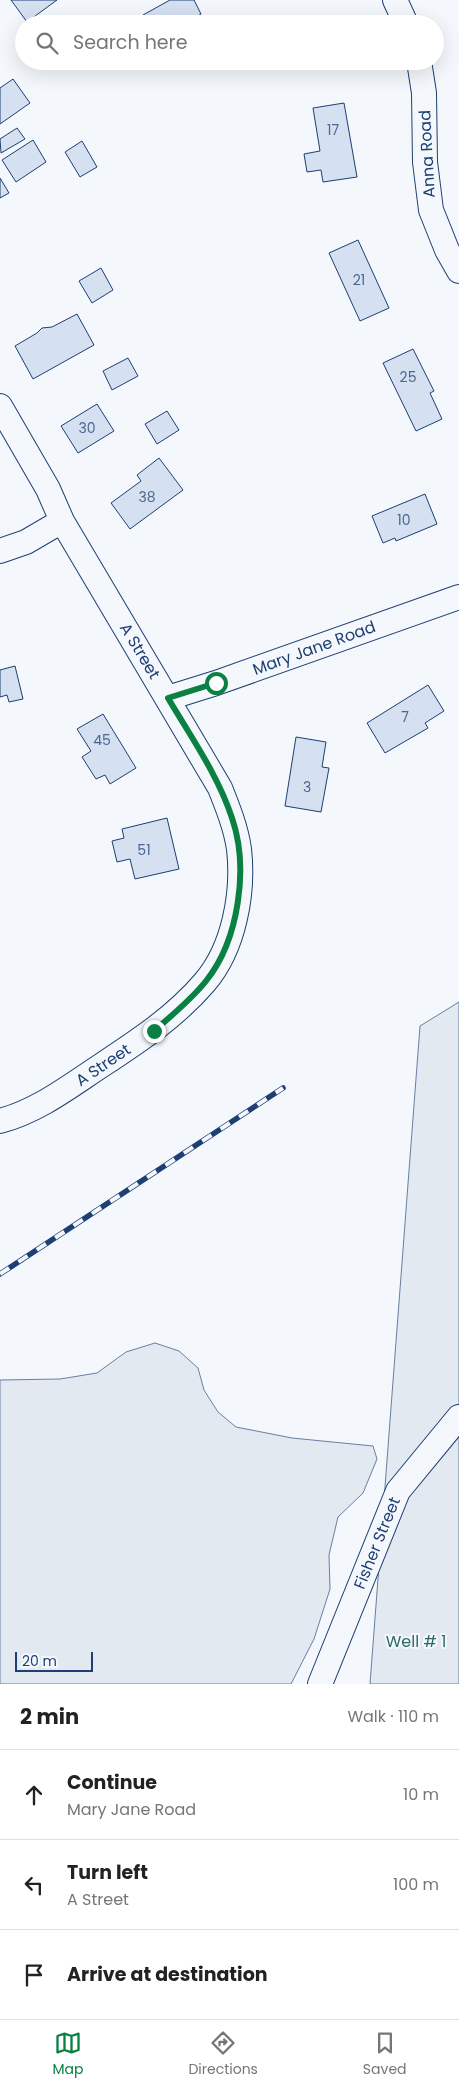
<!DOCTYPE html>
<html lang="en">
<head>
<meta charset="utf-8">
<style>
	body { margin:0; font-family:Poppins,sans-serif; background:#f6f6f6; color:#222 }
	.scale { position:absolute; left:15px; bottom:12px; width:78px; box-sizing:border-box; padding-left:5px; border:2px solid #1d3f73; border-top:0; font-size:14px; line-height:18px; white-space:nowrap; color:#1d3f73; -webkit-text-stroke:4px #f4f7fb; paint-order:stroke }
	.stop { position:absolute; width:15px; height:15px; margin:-11px; border:4px solid #0b8043; border-radius:50%; background:#fff }
	.stop.end { background:#0b8043; border-color:#fff; box-shadow:0 1px 5px #0008 }
	.list { margin:0; padding:0; list-style:none }
	h2 { display:flex; justify-content:space-between; align-items:center; height:65px; margin:0; padding:0 20px; font-size:21px }
	h2 small { font-size:16px; font-weight:400; color:#767676 }
	.list li { display:grid; grid-template-columns:32px 1fr auto; gap:15px; align-items:center; box-sizing:border-box; height:90px; padding:0 20px; border-top:1px solid #e0e0e0 }
	.list b { display:block; font-size:19px; white-space:nowrap }
	.list p { margin:0; font-size:16px; white-space:nowrap; color:#767676 }
	.list em { font-size:16px; font-style:normal; color:#767676 }
	.icon { flex:none; width:28px; height:28px; fill:none; stroke:currentColor; stroke-width:2; stroke-linecap:round; stroke-linejoin:round }
	.map { position:relative; flex:none; width:459px; height:1684px; overflow:hidden }
	.search { position:absolute; background:#fff; box-shadow:0 5px 20px #0002; left:15px; right:15px; top:15px; height:55px; display:flex; align-items:center; gap:12px; box-sizing:border-box; padding:0 18px; border-radius:28px; color:#767676; font-size:19px }
	.sheet { height:335px; background:#fff }
	nav { display:flex; justify-content:space-around; align-items:center; box-sizing:border-box; height:70px; border-top:1px solid #e0e0e0; background:#fff; font-size:14px; color:#767676 }
	nav a { display:grid; justify-items:center; gap:2px }
	nav .on { color:#0b8043 }
	.map>svg:first-child { display:block }
	.green { fill:#e3e9f0; stroke:#687fa3 }
	.building { fill:#d5e0f0; stroke:#1d3f73 }
	.lines { fill:none; stroke-linecap:round; stroke-linejoin:round }
	.street-casing { stroke:#1d3f73; stroke-width:26 }
	.street { stroke:#f4f7fb; stroke-width:24 }
	.rail-casing { stroke:#1d3f73; stroke-width:5.5 }
	.rail { stroke:#f4f7fb; stroke-width:4; stroke-dasharray:11; stroke-linecap:butt }
	.route { stroke:#0b8043; stroke-width:6 }
	.labels { text-anchor:middle; dominant-baseline:central; stroke-width:4; stroke-linejoin:round; paint-order:stroke }
	.number-label { font-size:14px; fill:#4b6792 }
	.street-label { font-size:16px; fill:#1d3f73; stroke:#f4f7fb }
	.park-label { font-size:16px; fill:#2c6c60; stroke:#f4f7fb }
</style>
</head>
<body>
<div class="map">
<svg width="459" height="1684" viewBox="0 0 459 1684">
	<rect width="100%" height="100%" fill="#f4f7fb"/>
	<path class="green" d="M459,1002V1684H370L420,1026Z
		M155,1343L179,1351L198,1368L204,1390L218,1412L236,1427L292,1438L373,1446L377,1459L363,1493L338,1517L329,1555L330,1589L314,1639L291,1684H0V1380L60,1379L97,1373L126,1352Z"/>
	<path class="building" d="M11,0H57L27,22Z
		M170,0H194L201,14L185,24H148L143,15Z
		M13,79L30,103L0,124V88Z
		M344,103L357,177L323,182L321,170L307,172L304,154L320,151L313,108Z
		M17,128L25,139L1,153L0,139Z
		M33,140L46,162L16,182L2,160Z
		M82,141L97,167L80,177L65,152Z
		M0,178L9,193L0,198Z
		M358,240L389,308L360,321L329,253Z
		M101,268L113,290L92,303L79,281Z
		M77,314L94,345L33,379L15,346L37,333L42,328L52,327Z
		M413,349L434,391L430,393L442,419L416,431L383,363Z
		M128,358L138,376L112,390L103,371Z
		M97,404L114,431L78,453L61,426Z
		M167,411L179,430L157,444L145,424Z
		M159,458L183,490L130,529L111,503L141,481L137,475Z
		M425,494L437,524L396,541L395,538L383,543L372,516Z
		M15,666L23,699L9,702L7,695L0,697V670Z
		M428,685L444,711L425,723L428,728L385,753L367,723Z
		M103,714L136,768L110,784L105,775L96,779L82,757L91,751L77,729Z
		M296,737L326,742L322,767L329,768L321,812L285,806Z
		M167,818L179,869L135,879L130,859L117,862L112,841L124,838L122,829Z"/>
	<g class="lines">
		<defs>
			<path id="street" d="M395,0L406,24
				M419,61L424,93L425,162L431,210L447,250L459,271
				M0,406L48,489L62,521L220,788C228,808 236,828 239,849C244,893 234,948 205,982C176,1016 140,1040 102,1065C70,1086 38,1111 0,1121
				M0,551L26,542L62,521
				M168,698L216,683L459,597
				M320,1684L398,1491L459,1417"/>
		</defs>
		<use href="#street" class="street-casing"/>
		<use href="#street" class="street"/>
		<defs>
			<path id="rail" d="M0,1274L283,1088"/>
		</defs>
		<use href="#rail" class="rail-casing"/>
		<use href="#rail" class="rail"/>
	</g>
	<g class="lines">
		<path class="route" d="M154,1031C172,1015 191,1000 206,981C239,940 249,867 232,818C218,775 191,737 168,698L216,683"/>
	</g>
	<g class="labels">
		<g class="number-label">
			<text x="333" y="130">17</text>
			<text x="359" y="280">21</text>
			<text x="408" y="377">25</text>
			<text x="87" y="428">30</text>
			<text x="147" y="497">38</text>
			<text x="404" y="520">10</text>
			<text x="405" y="717">7</text>
			<text x="102" y="740">45</text>
			<text x="307" y="787">3</text>
			<text x="144" y="850">51</text>
		</g>
		<g class="street-label">
			<text transform="translate(427 154) rotate(-93)">Anna Road</text>
			<text transform="translate(314 648) rotate(-20)">Mary Jane Road</text>
			<text transform="translate(140 651) rotate(59)">A Street</text>
			<text transform="translate(103 1065) rotate(-34)">A Street</text>
			<text transform="translate(377 1543) rotate(-68)">Fisher Street</text>
		</g>
		<g class="park-label">
			<text x="416" y="1641">Well # 1</text>
		</g>
	</g>
</svg>
<div class="scale">20 m</div>
<div class="stop" style="left:216px;top:683px"></div>
<div class="stop end" style="left:154px;top:1031px"></div>
<div class="search"><svg class="icon" aria-label="search" viewBox="0 0 24 24"><circle cx="10" cy="10" r="6"/><path d="M15 15l6 6"/></svg>Search here</div>
</div>
<section class="sheet">
<h2>2 min<small>Walk · 110 m</small></h2>
<ul class="list">
<li><svg class="icon" aria-label="ahead" viewBox="0 0 24 24"><path d="M12 20V5M6 11l6-6 6 6"/></svg><div><b>Continue</b><p>Mary Jane Road</p></div><em>10 m</em></li>
<li><svg class="icon" aria-label="left" viewBox="0 0 24 24"><path d="M17 20v-9H6M10 6l-5 5 5 5"/></svg><div><b>Turn left</b><p>A Street</p></div><em>100 m</em></li>
<li><svg class="icon" aria-label="arrive" viewBox="0 0 24 24"><path d="M6 21V4h12l-3 4 3 4H6"/></svg><div><b>Arrive at destination</b></div></li>
</ul>
</section>
<nav>
<a class="on"><svg class="icon" aria-label="map" viewBox="0 0 24 24"><path d="M3 6l6-2 6 2 6-2v14l-6 2-6-2-6 2zM9 4v14M15 6v14"/></svg>Map</a>
<a><svg class="icon" aria-label="directions" viewBox="0 0 24 24"><path d="M12 3l9 9-9 9-9-9zM9 14v-3h6M13 9l2 2-2 2"/></svg>Directions</a>
<a><svg class="icon" aria-label="saved" viewBox="0 0 24 24"><path d="M7 4h10v16l-5-4-5 4z"/></svg>Saved</a>
</nav>
</body>
</html>
